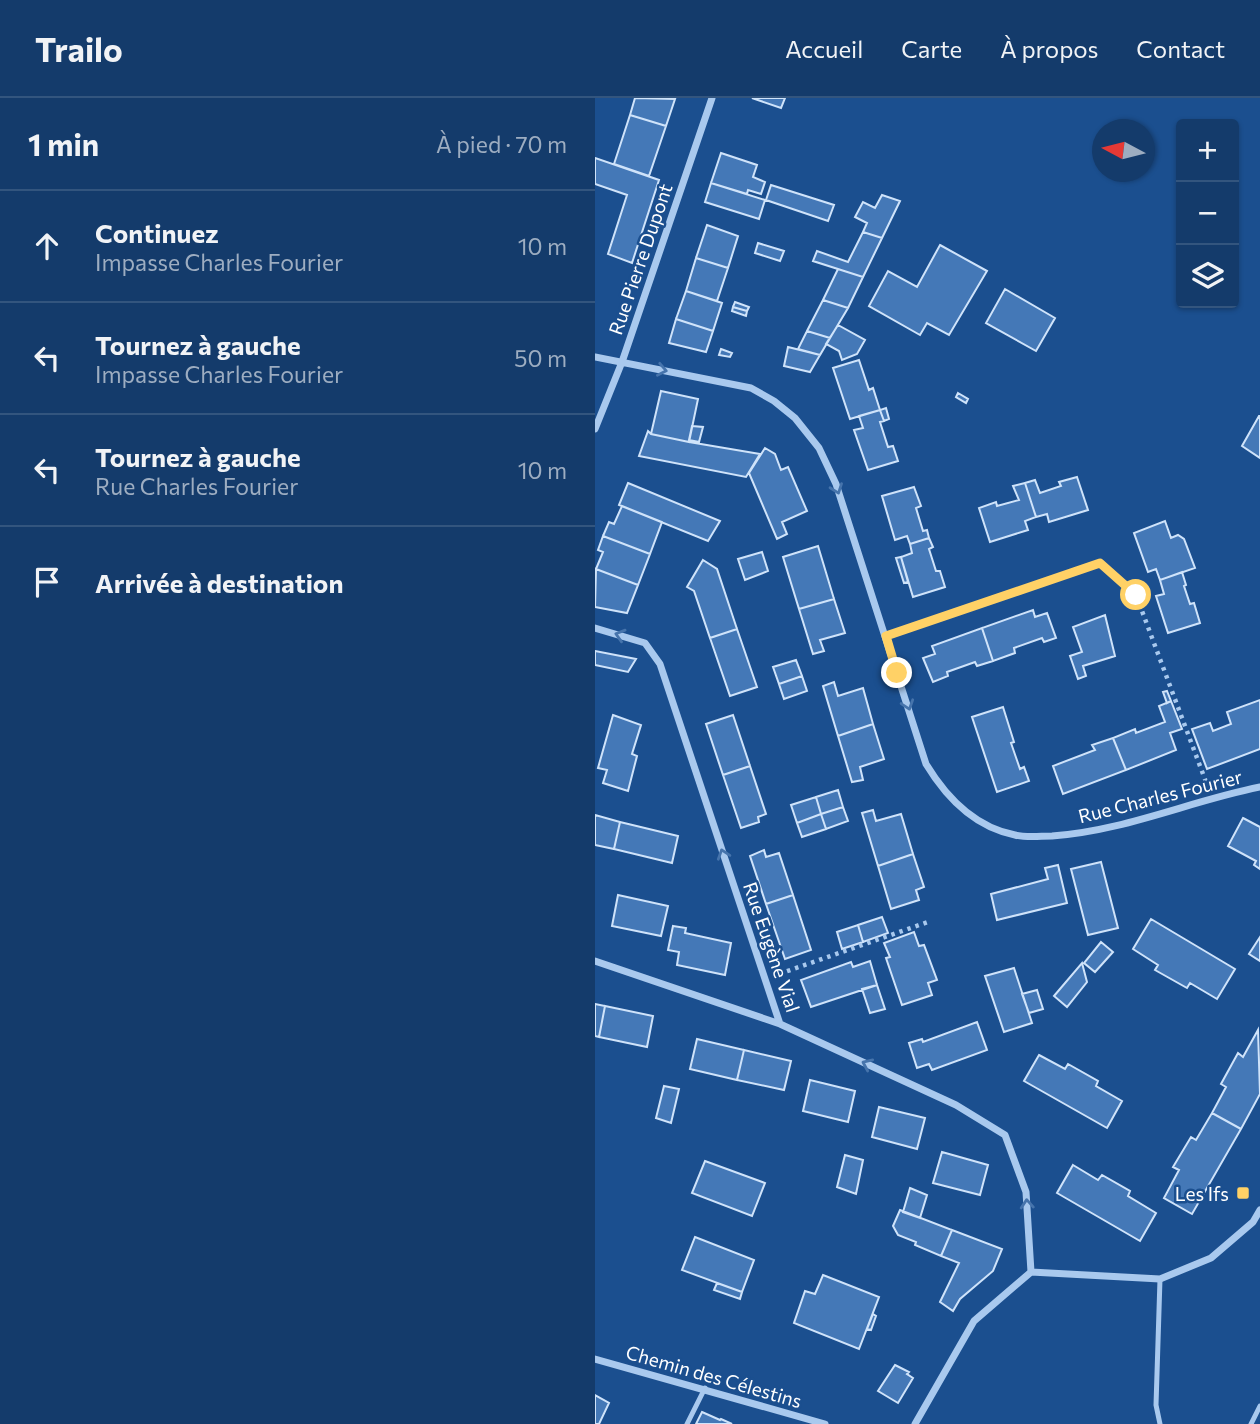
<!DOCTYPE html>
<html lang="fr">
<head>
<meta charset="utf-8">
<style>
	body { margin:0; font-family:Commissioner,sans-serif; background:#1d4271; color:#f1f3f6 }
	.controls { position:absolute; right:21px; top:21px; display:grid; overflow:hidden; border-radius:7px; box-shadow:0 2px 5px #0004 }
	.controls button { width:63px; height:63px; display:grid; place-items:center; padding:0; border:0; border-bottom:2px solid #33557e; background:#143b6b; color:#f1f3f6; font:35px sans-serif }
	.compass { position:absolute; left:497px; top:21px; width:63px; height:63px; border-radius:50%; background:#143b6b; box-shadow:0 2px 5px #0004; rotate:277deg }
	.stop { position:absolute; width:21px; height:21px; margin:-16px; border:5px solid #ffd166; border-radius:50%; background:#fff }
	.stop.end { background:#ffd166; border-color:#fff; box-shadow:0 2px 7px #0008 }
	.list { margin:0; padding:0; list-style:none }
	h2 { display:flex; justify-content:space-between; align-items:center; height:91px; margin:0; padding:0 28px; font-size:30px }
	h2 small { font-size:23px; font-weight:400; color:#9dadc1 }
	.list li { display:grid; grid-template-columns:46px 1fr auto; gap:21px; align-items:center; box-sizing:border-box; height:112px; padding:0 28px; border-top:2px solid #33557e }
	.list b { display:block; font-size:26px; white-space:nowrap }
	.list p { margin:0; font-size:23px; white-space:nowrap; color:#9dadc1 }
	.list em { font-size:23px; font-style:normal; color:#9dadc1 }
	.icon { flex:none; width:38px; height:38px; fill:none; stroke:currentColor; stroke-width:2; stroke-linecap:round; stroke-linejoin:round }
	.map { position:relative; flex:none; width:665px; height:1326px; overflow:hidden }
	header { display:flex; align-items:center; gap:42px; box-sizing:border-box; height:98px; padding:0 35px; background:#143b6b; border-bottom:2px solid #33557e }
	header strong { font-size:33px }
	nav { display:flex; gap:38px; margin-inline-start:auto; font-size:24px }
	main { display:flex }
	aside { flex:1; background:#143b6b }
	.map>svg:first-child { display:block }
	.building { fill:#4478b7; stroke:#cfe3fa; stroke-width:2 }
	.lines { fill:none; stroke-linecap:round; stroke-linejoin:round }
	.path { stroke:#a9c9ee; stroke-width:4.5; stroke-dasharray:3.5 5; stroke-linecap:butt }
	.lane { stroke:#a9c9ee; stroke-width:5 }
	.street { stroke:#a9c9ee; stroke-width:7 }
	.oneway { stroke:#4674ac }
	.route { stroke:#ffd166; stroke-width:9 }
	.poi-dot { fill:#ffd166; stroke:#1b4f8f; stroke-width:2.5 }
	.labels { text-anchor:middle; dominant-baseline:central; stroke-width:5; stroke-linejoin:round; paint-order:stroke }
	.street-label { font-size:19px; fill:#fff; stroke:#1b4f8f }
	.poi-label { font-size:19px; fill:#fff; stroke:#1b4f8f; text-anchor:end }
</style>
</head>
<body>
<header>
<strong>Trailo</strong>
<nav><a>Accueil</a><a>Carte</a><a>À propos</a><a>Contact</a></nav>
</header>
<main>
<aside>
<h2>1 min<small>À pied · 70 m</small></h2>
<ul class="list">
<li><svg class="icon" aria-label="ahead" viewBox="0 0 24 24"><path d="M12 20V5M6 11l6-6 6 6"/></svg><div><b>Continuez</b><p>Impasse Charles Fourier</p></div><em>10 m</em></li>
<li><svg class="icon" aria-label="left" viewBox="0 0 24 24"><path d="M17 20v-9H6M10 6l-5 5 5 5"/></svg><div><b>Tournez à gauche</b><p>Impasse Charles Fourier</p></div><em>50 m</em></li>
<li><svg class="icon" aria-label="left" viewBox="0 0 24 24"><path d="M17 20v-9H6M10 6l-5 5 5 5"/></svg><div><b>Tournez à gauche</b><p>Rue Charles Fourier</p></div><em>10 m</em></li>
<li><svg class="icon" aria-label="arrive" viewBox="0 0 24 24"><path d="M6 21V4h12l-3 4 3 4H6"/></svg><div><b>Arrivée à destination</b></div></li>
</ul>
</aside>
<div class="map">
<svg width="665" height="1326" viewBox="0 0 665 1326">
	<rect width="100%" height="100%" fill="#1b4f8f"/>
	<path class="building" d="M40,0L80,1L71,28L35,17Z
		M157,0H190L186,10Z
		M35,17L71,28L54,78L19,66Z
		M126,55L162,67L158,79L170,84L166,96L153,92L152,96L116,85Z
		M0,60L64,82L37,165L13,156L32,97L0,86Z
		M116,85L170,102L164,121L110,104Z
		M176,87L239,107L233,123L171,102Z
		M287,97L305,103L287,140L268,134L272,125L260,119L268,104L280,110Z
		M112,127L143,138L133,170L101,160Z
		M268,134L287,140L268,179L218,163L222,153L253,164Z
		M163,145L189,153L185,163L160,155Z
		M345,147L392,173L354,237L332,225L325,237L274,208L293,173L322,189Z
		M101,160L133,170L122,203L91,193Z
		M243,171L268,179L253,210L228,202Z
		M410,191L460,220L441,253L391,225Z
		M91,193L127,205L118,233L81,221Z
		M228,202L253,210L235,240L212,233Z
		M140,204L154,209L152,213L138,209Z
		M138,209L152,213L151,218L137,213Z
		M81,221L118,233L111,254L74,245Z
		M243,227L270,242L262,256L247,262L244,253L231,246Z
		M212,233L235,240L225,257L203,251Z
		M193,249L225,257L215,274L189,268Z
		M126,251L137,255L135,259L124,257Z
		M264,262L274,292L278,290L285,312L255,321L238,270Z
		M66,293L103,301L94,344L56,336Z
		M363,295L373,301L371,305L361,299Z
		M291,310L294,321L289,323L285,312Z
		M285,312L289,323L285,324L293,349L298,348L303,363L273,372L259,332L268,330L264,318Z
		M664,318H665V360L647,348Z
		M97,328L108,329L104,344L94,342Z
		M53,333L56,336L94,344L165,356L151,379L44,358Z
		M170,350L180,356L186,372L193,369L212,413L187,424L192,436L182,441L154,375Z
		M482,379L493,412L454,424L452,416L441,419L430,385L440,382L445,395L466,388L464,384Z
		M33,385L125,423L113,443L24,407Z
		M430,385L441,419L430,423L433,432L395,444L384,410L401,404L402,408L424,402L418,388Z
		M319,389L326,408L321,410L328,433L332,432L334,440L315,446L312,438L300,442L287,398Z
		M27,408L67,424L55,456L8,438L14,424L19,426Z
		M570,423L576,440L583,437L589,441L600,470L565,482L561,471L553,474L539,435Z
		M8,438L55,456L43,487L1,471L8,454L3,452Z
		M334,440L338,449L334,451L341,473H345L350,489L318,499L306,459L317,455L315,446Z
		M223,448L239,501L204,511L188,459Z
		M167,454L173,473L150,482L143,461Z
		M306,459L313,484L309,485L301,460Z
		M108,462L122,471L142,531L115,540L99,493L92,489Z
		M1,471L43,487L32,515L0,509Z
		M587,474L591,487L589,488L595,506L599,505L605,525L573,535L561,498L569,496L565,482Z
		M239,501L250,535L225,542L229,553L218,556L204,511Z
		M438,512L440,519L452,515L461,540L449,544L447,540L419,550L420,555L398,563L387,530Z
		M510,517L520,558L488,568L491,578L483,581L475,558L487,554L478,529Z
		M387,530L398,563L382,568L380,564L352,574L353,578L338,584L328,560L340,556L337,548Z
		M142,531L162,589L135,598L115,540Z
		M0,553L41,561L33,574L0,567Z
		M201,562L207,578L184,586L178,569Z
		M207,578L212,593L189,601L184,586Z
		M239,584L243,598L268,590L278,626L243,638L228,588Z
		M572,593L576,603L572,605L568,594Z
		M665,602V651L612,671L597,631L615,625L618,633L636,626L632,614Z
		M576,603L587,631L575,635L581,652L531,672L518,640L540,631L541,635L570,624L564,608Z
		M408,609L419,644L416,645L425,671L429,669L434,683L402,694L377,619Z
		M18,617L46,627L37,656L42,658L33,693L8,685L12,672L3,670Z
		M138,617L155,668L128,677L111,626Z
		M278,626L289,661L265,669L268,682L257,684L243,638Z
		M518,640L531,672L468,696L458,668L500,652L497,647Z
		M155,668L171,716L163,719L164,724L146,730L128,677Z
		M243,692L248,709L226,716L221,699Z
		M221,699L226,716L202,725L196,707Z
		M248,709L253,723L231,731L226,716Z
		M278,712L281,723L306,716L318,756L283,768L267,715Z
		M226,716L231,731L207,739L202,725Z
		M0,717L25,724L19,751L0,747Z
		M648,720L665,729V771L659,767L661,763L633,748Z
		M25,724L83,738L77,765L19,751Z
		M169,752L171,759L184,755L198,797L171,806L155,758Z
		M318,756L329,789L321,792L324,802L296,811L283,768Z
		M506,764L523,830L493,837L476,771Z
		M463,767L472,805L402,822L396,796L453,781L450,770Z
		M23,797L73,808L66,838L17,828Z
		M198,797L216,852L190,861L171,806Z
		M287,819L293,835L268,844L263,827Z
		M556,821L640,871L622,901L595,885L592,890L560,872L563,867L538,851Z
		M263,827L268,844L247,851L242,834Z
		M78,828L91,830L90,835L136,845L130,877L82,867L84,854L73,852Z
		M319,834L324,848L329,847L342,882L333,885L337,897L307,907L291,860L295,859L289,845Z
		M665,839V863L654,856Z
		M506,844L518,854L500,874L489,865Z
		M275,863L282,887L216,909L206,882L256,864L258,869Z
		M487,865L492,884L472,909L459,898Z
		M419,870L437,925L409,934L390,878Z
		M282,887L290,911L275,915L267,891Z
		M442,892L448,911L434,915L427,896Z
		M0,906L10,908L4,939L0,938Z
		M10,908L58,918L52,949L4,939Z
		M382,924L392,952L337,972L334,966L322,970L314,945L327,941L328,944Z
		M663,932L665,996L646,1031L617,1015L631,989L626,986L643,955L648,959Z
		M102,941L149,952L142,982L95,971Z
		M149,952L196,963L189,992L142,982Z
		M444,957L470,971L473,966L503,983L501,988L527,1003L512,1030L429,983Z
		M215,982L260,993L253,1024L208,1013Z
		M69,988L84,991L76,1025L61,1020Z
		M284,1009L330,1020L322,1051L277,1039Z
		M617,1015L646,1031L597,1116L569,1100L584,1072L578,1069L596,1039L601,1042Z
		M347,1054L393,1067L385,1097L338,1085Z
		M250,1057L268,1062L261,1096L242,1089Z
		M110,1063L170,1085L157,1118L97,1095Z
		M478,1067L503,1082L507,1077L535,1093L533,1098L561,1115L545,1143L462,1095Z
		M315,1090L332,1097L325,1120L308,1114Z
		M305,1112L357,1132L346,1158L320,1147L321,1144L303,1137L298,1128Z
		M357,1132L407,1151L398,1173L365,1201L358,1213L345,1204L364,1165L346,1158Z
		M100,1139L159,1162L147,1194L87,1172Z
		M228,1177L284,1199L264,1251L199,1225L210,1193L220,1196Z
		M122,1185L147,1194L145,1201L119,1192Z
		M278,1216L281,1218L276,1232L272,1231Z
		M300,1267L314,1274L312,1276L318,1280L303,1305L283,1293Z
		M0,1297L14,1305L4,1326H0Z
		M107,1314L125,1322L126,1321L137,1326H101Z"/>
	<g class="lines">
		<path class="path" d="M516,475L541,497L611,684
			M184,876L333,824"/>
		<path class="lane" d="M291,538L505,465
			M92,1326L110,1290
			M565,1326L561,1307L565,1181
			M656,1326L665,1308"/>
		<path class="street" d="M0,259L156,290L179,303L200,320L224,350L241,386L331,666C351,699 379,729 420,737C432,740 445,738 457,738C529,733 595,703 665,689
			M0,331L27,264L117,0
			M0,530L50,545L65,566L185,926L361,1007L410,1037L431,1094L436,1174
			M0,863L185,926
			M0,1261L230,1326
			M320,1326L379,1223L436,1174L565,1181L616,1160L658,1124L665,1112"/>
	</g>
	<defs><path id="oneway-chevron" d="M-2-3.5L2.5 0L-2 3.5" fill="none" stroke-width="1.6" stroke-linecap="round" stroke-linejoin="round" transform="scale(1.75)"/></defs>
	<g class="oneway">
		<use href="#oneway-chevron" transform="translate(67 272) rotate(11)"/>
		<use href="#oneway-chevron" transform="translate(242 391) rotate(70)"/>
		<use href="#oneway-chevron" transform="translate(25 537) rotate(-163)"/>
		<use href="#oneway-chevron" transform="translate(313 607) rotate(72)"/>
		<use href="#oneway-chevron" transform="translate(128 756) rotate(-108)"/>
		<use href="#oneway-chevron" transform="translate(272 966) rotate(-156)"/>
		<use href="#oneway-chevron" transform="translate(432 1106) rotate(-94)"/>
	</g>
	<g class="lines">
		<path class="route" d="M302,575L291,538L505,465L541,497"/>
	</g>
	<rect class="poi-dot" x="641" y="1088" width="14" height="14" rx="3.5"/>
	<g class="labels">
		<g class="street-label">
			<text transform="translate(45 161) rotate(-71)">Rue Pierre Dupont</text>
			<text transform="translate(565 698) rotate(-14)">Rue Charles Fourier</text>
			<text transform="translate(177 849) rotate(71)">Rue Eugène Vial</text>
			<text transform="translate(119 1278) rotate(16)">Chemin des Célestins</text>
		</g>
		<g class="poi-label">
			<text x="634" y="1095">Les Ifs</text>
		</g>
	</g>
</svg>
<div class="controls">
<button>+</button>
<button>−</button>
<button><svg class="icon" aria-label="layers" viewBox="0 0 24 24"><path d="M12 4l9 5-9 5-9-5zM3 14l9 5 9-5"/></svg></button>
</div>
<svg class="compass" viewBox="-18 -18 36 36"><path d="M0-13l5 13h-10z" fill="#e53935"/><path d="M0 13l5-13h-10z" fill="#9dadc1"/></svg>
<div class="stop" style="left:541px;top:497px"></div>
<div class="stop end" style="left:302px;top:575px"></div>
</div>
</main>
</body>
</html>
